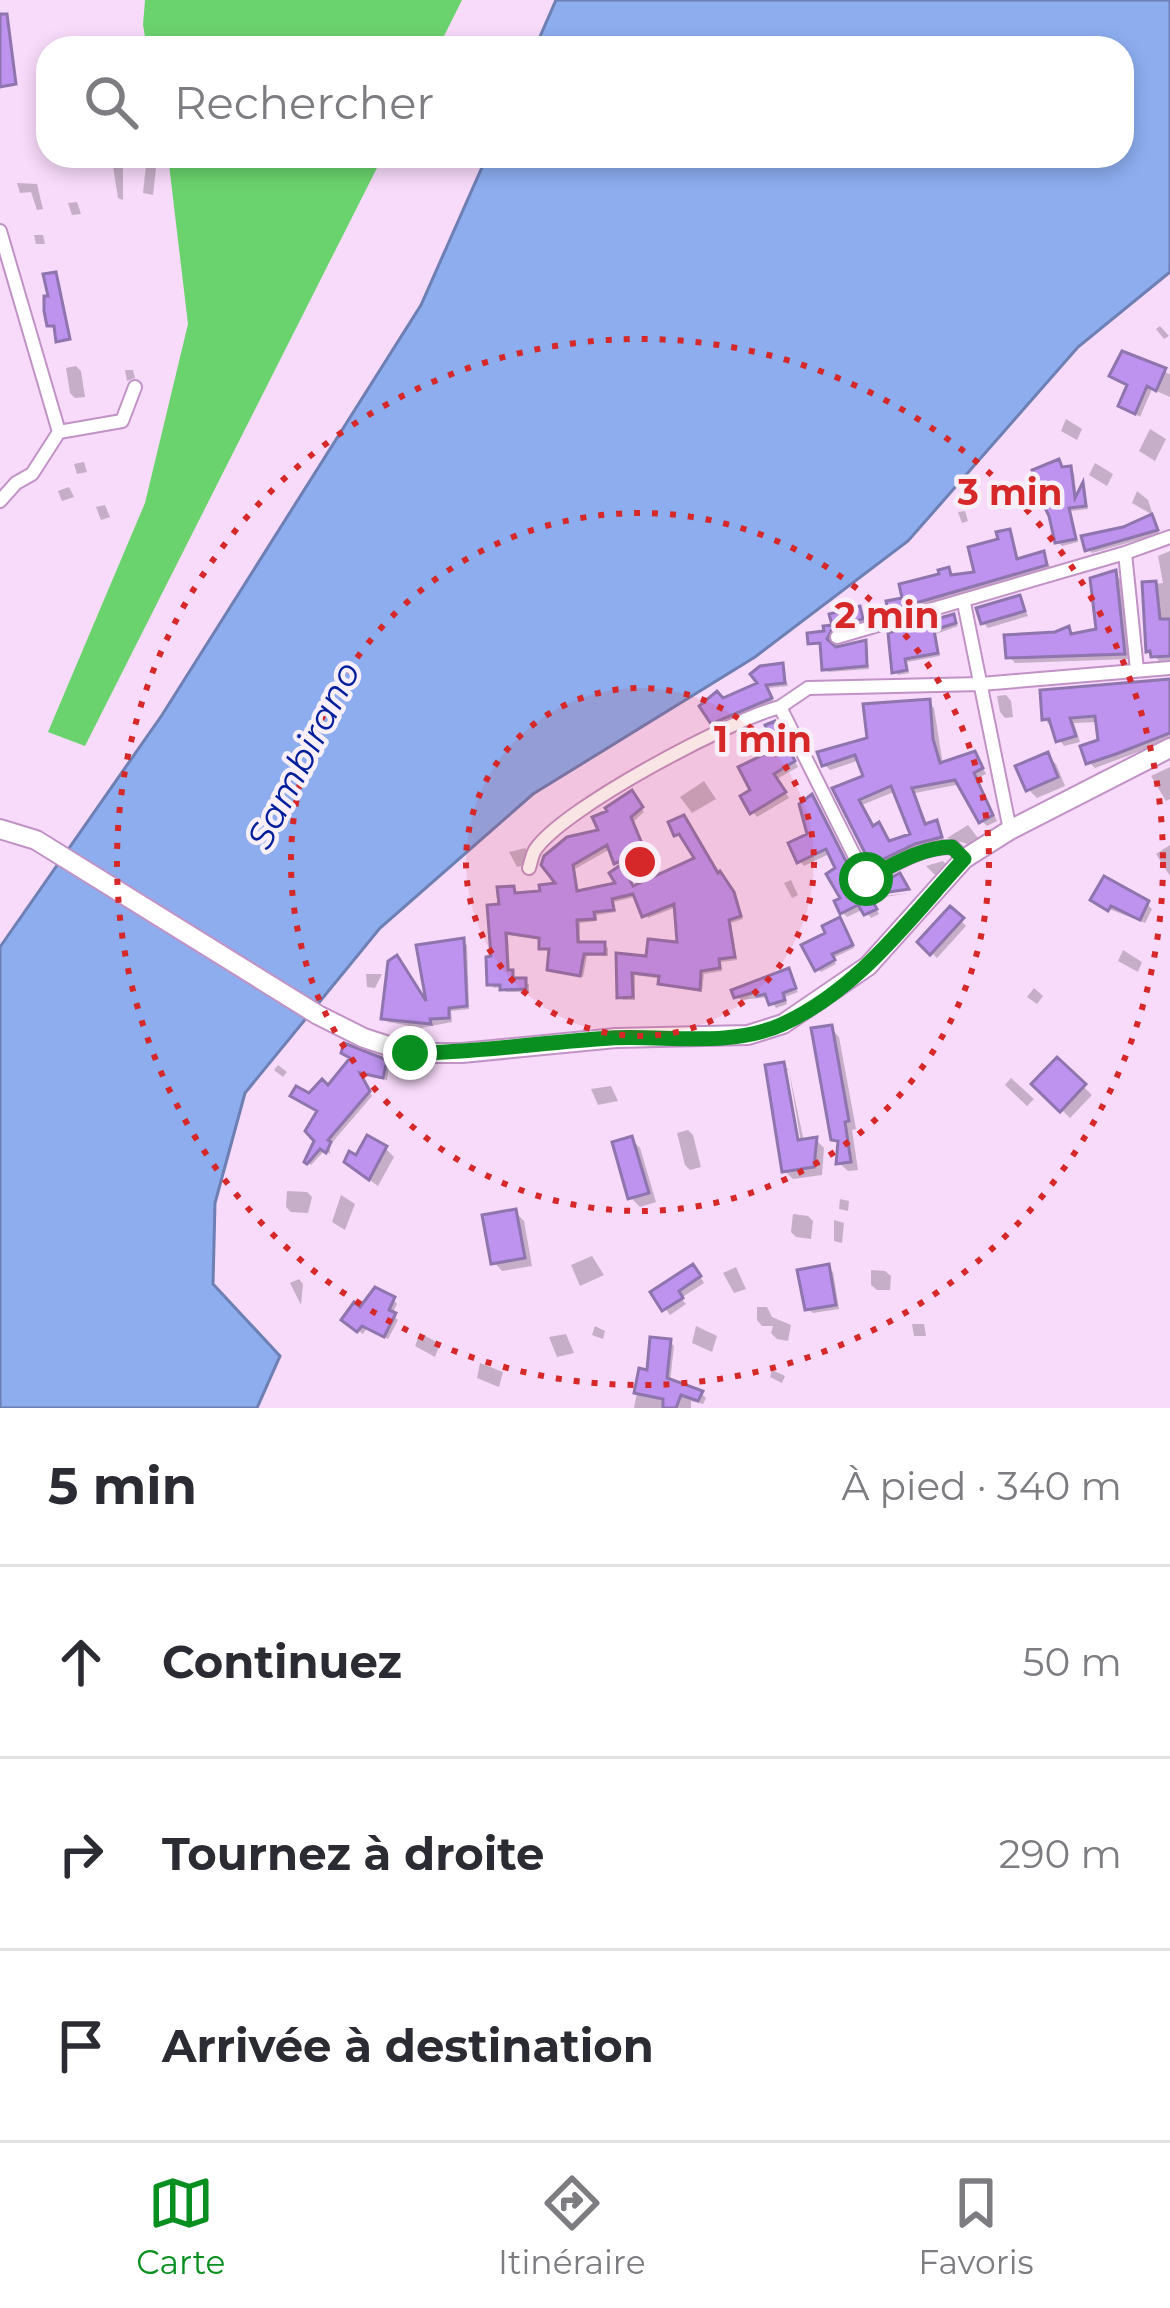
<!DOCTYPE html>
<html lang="fr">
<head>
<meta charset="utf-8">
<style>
	body { margin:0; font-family:Montserrat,sans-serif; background:#f2f2f3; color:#2b2b33 }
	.stop { position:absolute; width:36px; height:36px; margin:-27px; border:9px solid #098f20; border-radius:50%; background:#fff }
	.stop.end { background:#098f20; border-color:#fff; box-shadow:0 3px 12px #0008 }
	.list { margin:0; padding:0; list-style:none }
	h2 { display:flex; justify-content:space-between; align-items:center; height:156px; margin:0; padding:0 48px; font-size:51px }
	h2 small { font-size:39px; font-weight:400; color:#7c7c81 }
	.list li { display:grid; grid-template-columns:78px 1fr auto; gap:36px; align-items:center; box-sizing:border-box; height:192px; padding:0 48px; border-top:3px solid #e1e1e2 }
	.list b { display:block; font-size:45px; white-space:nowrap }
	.list em { font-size:39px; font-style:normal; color:#7c7c81 }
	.icon { flex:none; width:66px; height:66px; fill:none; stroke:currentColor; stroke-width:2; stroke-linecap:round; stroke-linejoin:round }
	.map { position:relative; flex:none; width:1170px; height:1408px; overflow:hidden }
	.search { position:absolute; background:#fff; box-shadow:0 6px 18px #0003; left:36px; right:36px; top:36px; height:132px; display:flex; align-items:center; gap:30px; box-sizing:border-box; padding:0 42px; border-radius:36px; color:#7c7c81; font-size:45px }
	.sheet { height:732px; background:#fff }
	nav { display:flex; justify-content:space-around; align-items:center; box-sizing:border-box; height:168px; border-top:3px solid #e1e1e2; background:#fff; font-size:33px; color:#7c7c81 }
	nav a { display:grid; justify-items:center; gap:6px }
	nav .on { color:#098f20 }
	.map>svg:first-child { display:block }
	.forest { fill:#6bd36d }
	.water { fill:#8dadef; stroke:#6e7fb4; stroke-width:3 }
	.shadow { fill:#0003; fill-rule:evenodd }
	.building { fill:#bd93ef; stroke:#8e75ae; stroke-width:3; fill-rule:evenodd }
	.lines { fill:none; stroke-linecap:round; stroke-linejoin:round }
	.street-casing { stroke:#c192c5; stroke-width:16 }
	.primary-casing { stroke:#c192c5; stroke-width:22 }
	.street { stroke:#fff; stroke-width:12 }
	.primary { stroke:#fff; stroke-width:18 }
	.route { stroke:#098f20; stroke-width:15 }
	.ring { fill:none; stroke:#d62828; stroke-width:6; stroke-dasharray:6 12 }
	.labels { text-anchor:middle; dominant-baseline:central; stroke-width:9; stroke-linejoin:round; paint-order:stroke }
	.water-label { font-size:36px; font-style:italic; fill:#001d9b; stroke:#f9eff9 }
	.centre { fill:#d62828; stroke:#f9eff9; stroke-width:6 }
	.ring-label { font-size:36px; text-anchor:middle; font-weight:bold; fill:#d62828; stroke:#f9eff9; stroke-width:9; stroke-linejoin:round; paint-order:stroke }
</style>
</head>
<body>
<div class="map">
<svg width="1170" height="1408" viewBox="0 0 1170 1408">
	<rect width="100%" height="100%" fill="#f8dafa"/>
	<path class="forest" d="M145,0H462L438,48H147L143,25Z
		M168,156H383L85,746L48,732L145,503L188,324Z"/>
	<path class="water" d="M556,0H1170V272L1078,347L908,541L755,657L533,794L380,928L245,1093L215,1203L213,1284L280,1356L257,1408H0V947L162,715L421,305L487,156H1122V48H535Z"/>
	<path class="shadow" d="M112,160L123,162V200L118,198Z
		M146,165L156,168L153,195L143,193Z
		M17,183L37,184L43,209L37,210L31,192L20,193Z
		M77,202L81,214L72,215L68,203Z
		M34,235H43L45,244H36Z
		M1160,326L1169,336L1164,339L1156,329Z
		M1124,355L1170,374V397L1152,389L1140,417L1122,406L1130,386L1113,375Z
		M76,366L81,371L85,397L75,398L70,393L66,368Z
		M125,370H133L135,378L127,381Z
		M1066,419L1082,429L1077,440L1061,431Z
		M1150,429L1166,439L1155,461L1139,451Z
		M84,462L87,472L77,474L74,464Z
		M1058,463L1063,470L1074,473L1077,500L1085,489L1088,509L1071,511L1078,542L1062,546L1058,542Z
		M1095,463L1113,474L1107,486L1089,475Z
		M69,487L74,497L62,501L58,491Z
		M995,490L1003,502L995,507L987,495Z
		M1137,491L1148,500L1153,515L1132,503Z
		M105,505L110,517L101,520L96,507Z
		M965,511L968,521L962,523L958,512Z
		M1153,517L1159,534L1092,553L1088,549Z
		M1009,533L1019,561L1043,554L1050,567L895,614L891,610L948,570L953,578L977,575Z
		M1170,551V660L1159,661L1149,650L1145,585L1163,583L1158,556Z
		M1115,574L1121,580L1130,659L1015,663L1009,656L1068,630L1075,637L1099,632Z
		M1019,598L1028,616L988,628L983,622Z
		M859,610L865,622L836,630L828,645L835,651L865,643L869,669L828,672L824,645L811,643L827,634V629L835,627L833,617Z
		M953,617L958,626L936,634L940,656L907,662L909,673L898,675L895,671L891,650Z
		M782,666L788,686L768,688L774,703L718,726L714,722L723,702L762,685Z
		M1170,680V740L1095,768L1089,762L1101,742L1099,722L1074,723L1080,742L1064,746L1045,719Z
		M1006,695L1011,701L1013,717L1005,718L1000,712L997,696Z
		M929,703L934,708L943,765L974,755L979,760L986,774L977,778L997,821L987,826L982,821L961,784L915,793L928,827L936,823L945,842L878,868L836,789L867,778L860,760L830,770L825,765ZM896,791L914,836L891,844L879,826L874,828L862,805Z
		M774,724L798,767L777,779L789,798L757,817L753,812L754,791L781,749Z
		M1047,756L1056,764L1065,786L1037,798L1028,789Z
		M1170,767V799L1166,801L1151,776Z
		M704,781L716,799L692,813L680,797Z
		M632,794L644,812L633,822L646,855L620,866L612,848L575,869L579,894L620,885L613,874L621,868L634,889L698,859L672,824L684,819L737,899L743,919L731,923L737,960L721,962L722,971L704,974L702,992L665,986L662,979L635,975V1000H623L620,997L619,956L649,959L650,942L680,945L677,907L648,918L638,896L614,902L616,912L597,915V921L580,923V945H604L608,948V956H587L583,977L554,972L550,969L552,952L542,948V940L508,935L510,973L516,981L529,984V992H506L501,987L494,988L490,984L489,960L494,959L490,908L502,907L501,890L513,889L517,896L543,894V887L560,885L544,864L546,858L569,840L602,832L596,819L611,813L609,809Z
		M816,803L861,890H880L873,897L911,893L871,899L879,914L871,918L864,909L847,917L842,912L839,869L831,853L804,866L800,861L811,836Z
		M968,825L978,838L968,844L947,838Z
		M1170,845V876L1156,854Z
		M525,848L529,853L525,865L517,867L509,852Z
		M943,861L948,867L937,877L926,866Z
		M791,880L798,895L792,898L784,883Z
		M1147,904L1152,909L1145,923L1099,905Z
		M950,910L966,926L937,958L921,942Z
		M843,924L854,948L833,958L836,964L821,972L818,969Z
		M463,942L467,945L469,1009L451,1011L452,1022L421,1028L388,1022L384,1018L430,1010Z
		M1123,950L1142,962L1138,972L1118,961Z
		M788,972L798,992L785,997L787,1004L776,1008L769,997L741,1000L737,996Z
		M366,974H382L375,988L367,987Z
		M1034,988L1043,996L1037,1004L1027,997Z
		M831,1028L839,1037L856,1129L852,1130L858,1170L848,1171L839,1163L841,1146L834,1139Z
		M353,1059L385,1062L389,1066L387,1080L360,1074L372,1096L330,1145V1154L325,1150L311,1165L307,1162L317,1140L320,1111L310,1096L328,1089Z
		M1057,1061L1092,1095L1070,1118L1035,1084Z
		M278,1065L287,1072L283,1077L274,1070Z
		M783,1065L789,1070H783L797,1156L803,1154L789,1071L804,1142L816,1140L824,1148L822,1175L793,1179L785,1171L769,1067Z
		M1011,1078L1034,1099L1027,1106L1005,1085Z
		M611,1086L618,1101L598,1105L591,1089Z
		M688,1130L693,1135L701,1167L690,1170L685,1165L677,1133Z
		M632,1140L640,1148L656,1202L640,1207L631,1198Z
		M385,1148L394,1157L378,1186L356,1170Z
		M287,1191L307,1192L312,1197L308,1213L291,1212L286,1207Z
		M341,1195L355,1204L345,1230L332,1222Z
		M840,1199L849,1201L848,1211L839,1209Z
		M515,1212L524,1221L532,1266L502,1271L494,1262Z
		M793,1214L808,1216L813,1221L811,1239L796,1237L791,1232Z
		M834,1220L844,1223L842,1243L834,1241Z
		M592,1256L604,1275L580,1286L571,1265Z
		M736,1267L746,1289L734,1293L723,1273Z
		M828,1267L833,1272L839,1309L813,1313L808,1309Z
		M871,1270L885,1271L891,1276L890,1290H877L871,1285Z
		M698,1273L704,1283L681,1298L686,1304L670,1315L654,1293Z
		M299,1279L303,1284L301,1305L290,1283Z
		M393,1299L397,1304L392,1314L398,1320L388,1339L367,1328L363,1334L349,1324L361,1311Z
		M757,1307H767L772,1317L791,1325L788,1341L777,1339L771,1333L773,1326H762L757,1320Z
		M912,1324H924L926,1336H914Z
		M595,1326L605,1331L603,1339L592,1335Z
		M696,1326L717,1336L712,1352L692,1343Z
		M420,1333L440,1344L435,1357L415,1346Z
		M566,1334L574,1353L557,1357L549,1337Z
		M670,1342L674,1346L670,1382L702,1394L706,1398L703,1404L691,1401V1408H634L641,1372L649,1373Z
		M480,1363L503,1372L499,1387L477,1378Z
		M772,1370L785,1376L782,1383L770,1377Z"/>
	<path class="building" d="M0,14H7L16,84L0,87Z
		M56,272L70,339L56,342L54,326H47L44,311V296H48L43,274Z
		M1122,351L1166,368L1156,391L1147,386L1135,414L1118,406L1127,385L1109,376Z
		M1059,459L1062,467L1071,466L1075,498L1083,482L1086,506L1069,508L1076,539L1055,543L1049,516L1033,484L1037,482L1032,470Z
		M1152,514L1158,530L1085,551L1081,536L1123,527Z
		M1010,529L1017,559L1044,551L1047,565L888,611L886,601L902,598L899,584L939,574L938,570L949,567L951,575L974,572L968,547L998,539L996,532Z
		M1116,570L1125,654L1006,658L1004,635L1055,632L1069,626L1071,634L1096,629L1090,578Z
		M1156,581L1160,619H1170V656L1151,657L1150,651L1146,652L1142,582Z
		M1020,595L1025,611L981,624L976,608Z
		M860,606L863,619L833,627L827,639L836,647L866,640L867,666L822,670L820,643L808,644L807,633L824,631L823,626L832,625L829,614Z
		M954,614L956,623L934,630L938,653L905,659L907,670L892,673L888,633Z
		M783,663L785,683L766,685L772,698L711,724L699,706L717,691L723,698L757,683L750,674L760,666Z
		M1170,679V733L1116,754L1086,764L1080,746L1098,740L1095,716L1070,718L1076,736L1056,742L1049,719L1042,720L1040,690Z
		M930,699L933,739L940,763L975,751L983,768L974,773L993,815L979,823L955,780L912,788L925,824L937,820L942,837L915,844L871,865L832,788L863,776L855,755L822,766L817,752L867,738L863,704ZM891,786L910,834L889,841L879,822L873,826L859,800Z
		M775,721L795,761L774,774L786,792L750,814L740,796L750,790L738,767L777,748L765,725Z
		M1048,752L1058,777L1026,791L1015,766Z
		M632,790L643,807L631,817L645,851L614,864L607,845L573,865L577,891L615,883L609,873L622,864L633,886L694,858L679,834L674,836L668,822L684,815L718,873L720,871L734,892L741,916L729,920L735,957L719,959L720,968L701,971L700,990L658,984L659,976L632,973L633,997L617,998L616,953L646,956L648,939L677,942L674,904L642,917L633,894L612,899L614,910L594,912L595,919L577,920L578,942H605V954H584L580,976L547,970L549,949H539V938L506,933L508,970H513V978H526V989L500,990V985H487L486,957L491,956L487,905L499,904L497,887L514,886L515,893L540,891L539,885L555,883L541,865L544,856L567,837L598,830L592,817L607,811L605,808Z
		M812,794L859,887L871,888L900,873L909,889L869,895L877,909L864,915L858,905L840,914L834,901L840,898L826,874L835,868L826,849L797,863L788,843L807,834L799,804Z
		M1104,876L1149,901L1140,920L1111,906L1108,911L1090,900Z
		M950,906L964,918L930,955L917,942Z
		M840,917L853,945L832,954L835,960L815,971L801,945L825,933L822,926Z
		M464,938L467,1006L449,1008V1018L430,1019L431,1024L381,1019L388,961L397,955L426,1001L416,945Z
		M789,968L796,988L783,993L785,1000L769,1005L765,994L757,996L755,992L734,998L731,990Z
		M832,1025L849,1121L845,1122L851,1162L836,1164L838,1141L831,1140L811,1028Z
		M344,1043L387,1060L383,1078L360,1073L370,1091L328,1140L331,1142L326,1153L320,1149L307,1164L304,1162L314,1141L305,1131L317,1111L290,1096L296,1086L309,1093L322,1079L328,1085L350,1058L341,1053Z
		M1057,1057L1086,1084L1060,1112L1031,1084Z
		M784,1062L798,1140L817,1137L814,1167L782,1172L765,1065Z
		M367,1135L387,1146L369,1180L344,1162L349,1151L356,1155Z
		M632,1136L649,1193L628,1199L612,1142Z
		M516,1209L525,1258L491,1264L482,1215Z
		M693,1264L701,1276L679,1291L683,1298L662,1311L650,1292Z
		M829,1264L836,1305L805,1310L797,1270Z
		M375,1287L395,1297L389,1310L396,1313L384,1337L362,1326L357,1332L341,1320L354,1302L360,1307Z
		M650,1337L671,1339L667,1378L703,1391L698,1401L681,1395L676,1408H663V1399L634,1393L639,1368L647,1370Z"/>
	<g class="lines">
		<defs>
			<path id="street" d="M0,231L59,432L32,474L16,483L0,501
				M59,432L122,421L135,387
				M964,603L1010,830
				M837,637L1125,553
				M1137,670L1125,553L1170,537
				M964,859L953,847C922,846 893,866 866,879L780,707L808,688L981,684L1170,668
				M529,868C531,862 532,855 535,850C563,808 730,720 780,707"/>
			<path id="primary" d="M0,829L36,840L318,1015L364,1038L410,1053H462L616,1038L748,1035L783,1024L868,966L964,859L1010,830L1170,748"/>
		</defs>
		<use href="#street" class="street-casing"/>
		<use href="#primary" class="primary-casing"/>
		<use href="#street" class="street"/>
		<use href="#primary" class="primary"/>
	</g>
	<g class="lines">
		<path class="route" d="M410,1053C477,1053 544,1042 611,1038C666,1035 731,1048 783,1024C859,989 909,919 964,859L952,847C922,847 893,865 866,879"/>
	</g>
	<circle cx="640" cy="862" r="174" fill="#d62828" fill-opacity=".12"/>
	<g class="ring">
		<circle cx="640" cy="862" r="174"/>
		<circle cx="640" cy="862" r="349"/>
		<circle cx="640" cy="862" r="523"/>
	</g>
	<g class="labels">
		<g class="water-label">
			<text transform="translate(303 755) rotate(-63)">Sambirano</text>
		</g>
	</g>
	<circle cx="640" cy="862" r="18" class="centre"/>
	<g class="ring-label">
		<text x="1010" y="505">3 min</text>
		<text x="887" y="628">2 min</text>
		<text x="763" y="752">1 min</text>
	</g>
</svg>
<div class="stop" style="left:866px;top:879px"></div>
<div class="stop end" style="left:410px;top:1053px"></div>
<div class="search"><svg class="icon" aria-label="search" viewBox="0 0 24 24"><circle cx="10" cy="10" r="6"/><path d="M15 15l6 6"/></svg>Rechercher</div>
</div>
<section class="sheet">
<h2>5 min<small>À pied · 340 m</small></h2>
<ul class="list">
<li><svg class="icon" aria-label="ahead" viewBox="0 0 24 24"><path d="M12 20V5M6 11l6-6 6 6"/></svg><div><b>Continuez</b></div><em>50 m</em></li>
<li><svg class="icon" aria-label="right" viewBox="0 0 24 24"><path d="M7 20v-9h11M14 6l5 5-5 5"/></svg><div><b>Tournez à droite</b></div><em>290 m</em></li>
<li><svg class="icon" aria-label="arrive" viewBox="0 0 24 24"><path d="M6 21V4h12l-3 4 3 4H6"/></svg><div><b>Arrivée à destination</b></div></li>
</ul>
</section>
<nav>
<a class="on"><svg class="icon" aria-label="map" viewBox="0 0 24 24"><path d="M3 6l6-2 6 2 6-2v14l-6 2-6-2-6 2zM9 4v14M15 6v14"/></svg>Carte</a>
<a><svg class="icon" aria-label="directions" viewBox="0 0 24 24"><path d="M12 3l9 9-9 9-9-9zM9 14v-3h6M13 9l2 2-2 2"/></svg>Itinéraire</a>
<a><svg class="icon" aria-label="saved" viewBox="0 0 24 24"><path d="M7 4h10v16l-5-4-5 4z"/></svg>Favoris</a>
</nav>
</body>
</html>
